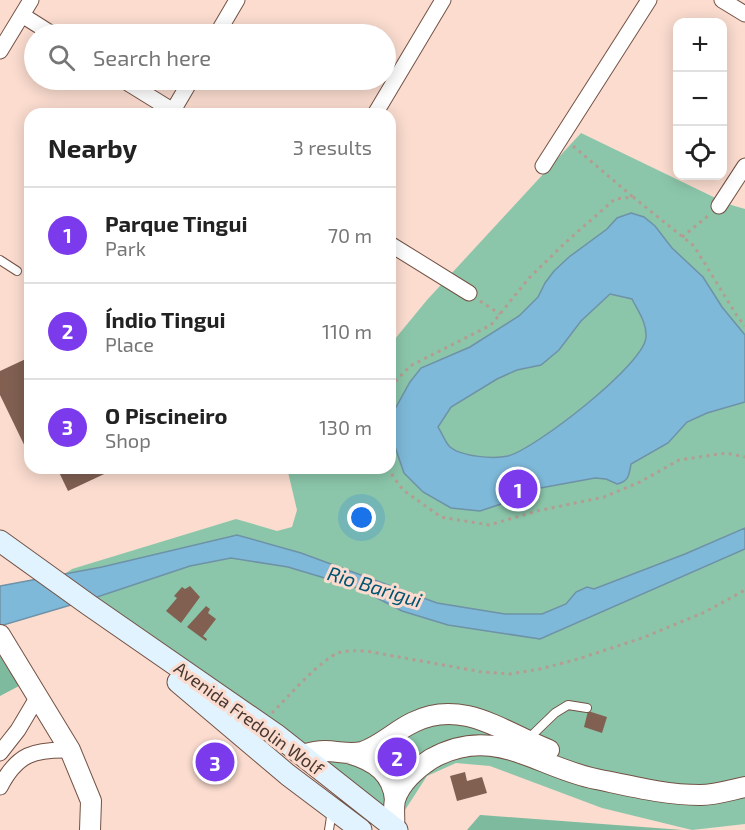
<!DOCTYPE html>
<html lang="en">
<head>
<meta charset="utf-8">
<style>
	body { margin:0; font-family:"Exo 2",sans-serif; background:#f6f6f6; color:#222 }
	.controls { position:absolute; right:18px; top:18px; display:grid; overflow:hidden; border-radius:12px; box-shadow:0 3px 15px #0003 }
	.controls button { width:54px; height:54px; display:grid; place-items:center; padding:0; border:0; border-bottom:2px solid #e0e0e0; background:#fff; color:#222; font:30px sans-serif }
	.you { position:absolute; left:362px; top:518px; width:21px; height:21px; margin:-15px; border:4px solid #fff; border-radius:50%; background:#1a73e8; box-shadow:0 0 0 9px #1a73e833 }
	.badge { display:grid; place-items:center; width:39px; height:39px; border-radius:50%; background:#7c3aed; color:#fff; font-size:20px; font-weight:700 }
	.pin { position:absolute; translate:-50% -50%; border:3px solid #fff; box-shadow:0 2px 6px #0006 }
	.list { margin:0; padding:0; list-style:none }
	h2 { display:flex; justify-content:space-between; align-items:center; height:78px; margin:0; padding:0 24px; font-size:26px }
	h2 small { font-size:20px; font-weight:400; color:#767676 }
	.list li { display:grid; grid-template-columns:39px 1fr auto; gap:18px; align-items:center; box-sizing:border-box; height:96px; padding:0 24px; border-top:2px solid #e0e0e0 }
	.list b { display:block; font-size:22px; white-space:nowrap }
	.list p { margin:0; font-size:20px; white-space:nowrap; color:#767676 }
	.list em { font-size:20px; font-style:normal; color:#767676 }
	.icon { flex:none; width:33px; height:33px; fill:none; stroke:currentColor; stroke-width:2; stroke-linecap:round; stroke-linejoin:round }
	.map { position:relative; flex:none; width:745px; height:830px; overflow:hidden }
	.search { position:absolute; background:#fff; box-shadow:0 3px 15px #0003; left:24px; top:24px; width:372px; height:66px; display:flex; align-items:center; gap:15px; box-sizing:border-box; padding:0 21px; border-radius:33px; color:#767676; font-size:22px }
	.panel { position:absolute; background:#fff; box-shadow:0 3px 15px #0003; left:24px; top:108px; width:372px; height:366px; border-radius:18px }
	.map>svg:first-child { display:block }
	.green { fill:#8bc6aa }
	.forest { fill:#7dba9e }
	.water { fill:#7eb9d9; stroke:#6e92a7; stroke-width:1.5; fill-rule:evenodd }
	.building { fill:#816052 }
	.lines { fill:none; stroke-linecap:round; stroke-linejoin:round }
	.service-casing { stroke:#735245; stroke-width:10 }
	.minor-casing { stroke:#735245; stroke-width:17 }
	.tertiary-casing { stroke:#735245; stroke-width:22 }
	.secondary-casing { stroke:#735245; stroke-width:23 }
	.path { stroke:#b59c92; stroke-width:3; stroke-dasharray:3 4.5; stroke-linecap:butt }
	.service { stroke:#fff; stroke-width:8 }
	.minor { stroke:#fff; stroke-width:15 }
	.tertiary { stroke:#fff; stroke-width:20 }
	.secondary { stroke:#e0f3ff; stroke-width:21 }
	.labels { text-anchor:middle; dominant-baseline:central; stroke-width:6; stroke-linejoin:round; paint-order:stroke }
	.street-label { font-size:18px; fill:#483832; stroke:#fbdccf }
	.water-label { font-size:20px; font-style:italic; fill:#015372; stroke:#fbdccf }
</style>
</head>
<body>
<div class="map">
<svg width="745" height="830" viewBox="0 0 745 830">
	<rect width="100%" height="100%" fill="#fbdccf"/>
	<path class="green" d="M581,133L728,204L745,209V824L692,830L602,808L490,766L456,763L427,776L394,827L62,576L72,569L236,519L277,531L292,527L297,510L287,468H390V345L427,300Z"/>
	<path class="forest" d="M0,656L19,686L0,696Z
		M480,815H481L683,830H467Z"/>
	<path class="water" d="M631,213L644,217L655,226L672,248L703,277L722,307L745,335V402L707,413L687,422L668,443L631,464C629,475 629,481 617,484L606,479L595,478L524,491L501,504L480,511L451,508L423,492L404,473L392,438L390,425L394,411L401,398L410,382L421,368L470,347L519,316L538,297L545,283L554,271L569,257L607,229L617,218ZM610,294L632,299C638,311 647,323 646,337C645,364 535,449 508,456C494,459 462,457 450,447C445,442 442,433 438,427L451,407L497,379L517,370L541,365L559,350L581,321Z
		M745,528V549L540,639L448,625L402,611L358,588L288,567L231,558L190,566L91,599L0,626V586L102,567L237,535L301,553L437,603L505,614H542L566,604L576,592L587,587L594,589L685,554Z"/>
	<path class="building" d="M30,357V457L0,395V371Z
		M57,468H117L68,491Z
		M190,586L200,597L181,623L166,611L177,598L174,596L182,587L185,589Z
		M206,606L210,609L208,613L216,619L203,636L207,639L206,641L187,627Z
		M588,711L607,717L602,733L584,727Z
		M210,746L231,764L221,778L199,761Z
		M465,772L467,781L482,777L487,793L457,801L450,776Z"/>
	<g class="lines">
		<defs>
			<path id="service" d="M0,260L17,271
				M527,740L555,713L568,705L587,708
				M329,830L332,810"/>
			<path id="minor" d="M722,0L745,14
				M22,15L52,34
				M217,34L237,0
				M0,51L31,0
				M123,80L178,114
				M171,114L191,80
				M375,114L443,0
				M543,166L649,0
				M719,206L745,166
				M390,244L469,293
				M0,753L18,730L37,698
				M0,787C17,754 34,749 70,750"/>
			<path id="tertiary" d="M0,635L70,750L91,801L90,830
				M351,754C375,761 393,774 395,800
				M302,755C309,753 317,751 325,751C338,751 349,755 362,752C381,746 396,730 414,722C462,698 505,733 549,750
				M394,827C395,818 393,808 395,800C400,783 417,768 431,759C494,723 536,767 596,779C630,786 666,795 700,795C715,795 731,790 745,787"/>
			<path id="secondary" d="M0,541L89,605L278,736L397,830
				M178,682L288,775L361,830"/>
		</defs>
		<use href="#service" class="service-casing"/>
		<use href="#minor" class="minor-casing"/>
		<use href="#tertiary" class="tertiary-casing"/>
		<use href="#secondary" class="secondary-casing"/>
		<path class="path" d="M573,146L633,197
			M682,237L709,215
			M480,301L500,314
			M390,387L410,366L491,325L529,278L566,242L615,199L633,197L694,246L737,316L745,326
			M387,468L403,490L441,517L489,525L537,511L604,497L640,482L679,460L726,453L745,457
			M272,713C287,698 320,660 338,653C347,650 356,651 366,651L482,672L510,674L540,669L578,659L642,638L705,612L745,590"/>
		<use href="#service" class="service"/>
		<use href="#minor" class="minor"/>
		<use href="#tertiary" class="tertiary"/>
		<use href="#secondary" class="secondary"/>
	</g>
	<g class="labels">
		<g class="street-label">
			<text transform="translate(249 718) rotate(36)">Avenida Fredolin Wolf</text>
		</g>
		<g class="water-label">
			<text transform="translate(375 586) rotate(17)">Rio Barigui</text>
		</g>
	</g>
</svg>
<div class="controls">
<button>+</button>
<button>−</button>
<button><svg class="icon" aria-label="locate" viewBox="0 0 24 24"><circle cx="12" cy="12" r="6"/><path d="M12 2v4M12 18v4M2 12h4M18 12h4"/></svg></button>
</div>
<div class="you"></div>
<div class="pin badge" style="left:518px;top:489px">1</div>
<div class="pin badge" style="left:397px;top:757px">2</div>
<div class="pin badge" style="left:215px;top:762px">3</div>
<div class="search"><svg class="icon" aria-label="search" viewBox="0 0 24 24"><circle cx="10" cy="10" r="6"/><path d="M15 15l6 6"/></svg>Search here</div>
<section class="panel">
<h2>Nearby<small>3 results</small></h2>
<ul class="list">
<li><span class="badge">1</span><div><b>Parque Tingui</b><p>Park</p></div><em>70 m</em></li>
<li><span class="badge">2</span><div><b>Índio Tingui</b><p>Place</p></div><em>110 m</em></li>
<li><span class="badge">3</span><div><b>O Piscineiro</b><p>Shop</p></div><em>130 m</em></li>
</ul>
</section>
</div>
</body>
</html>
